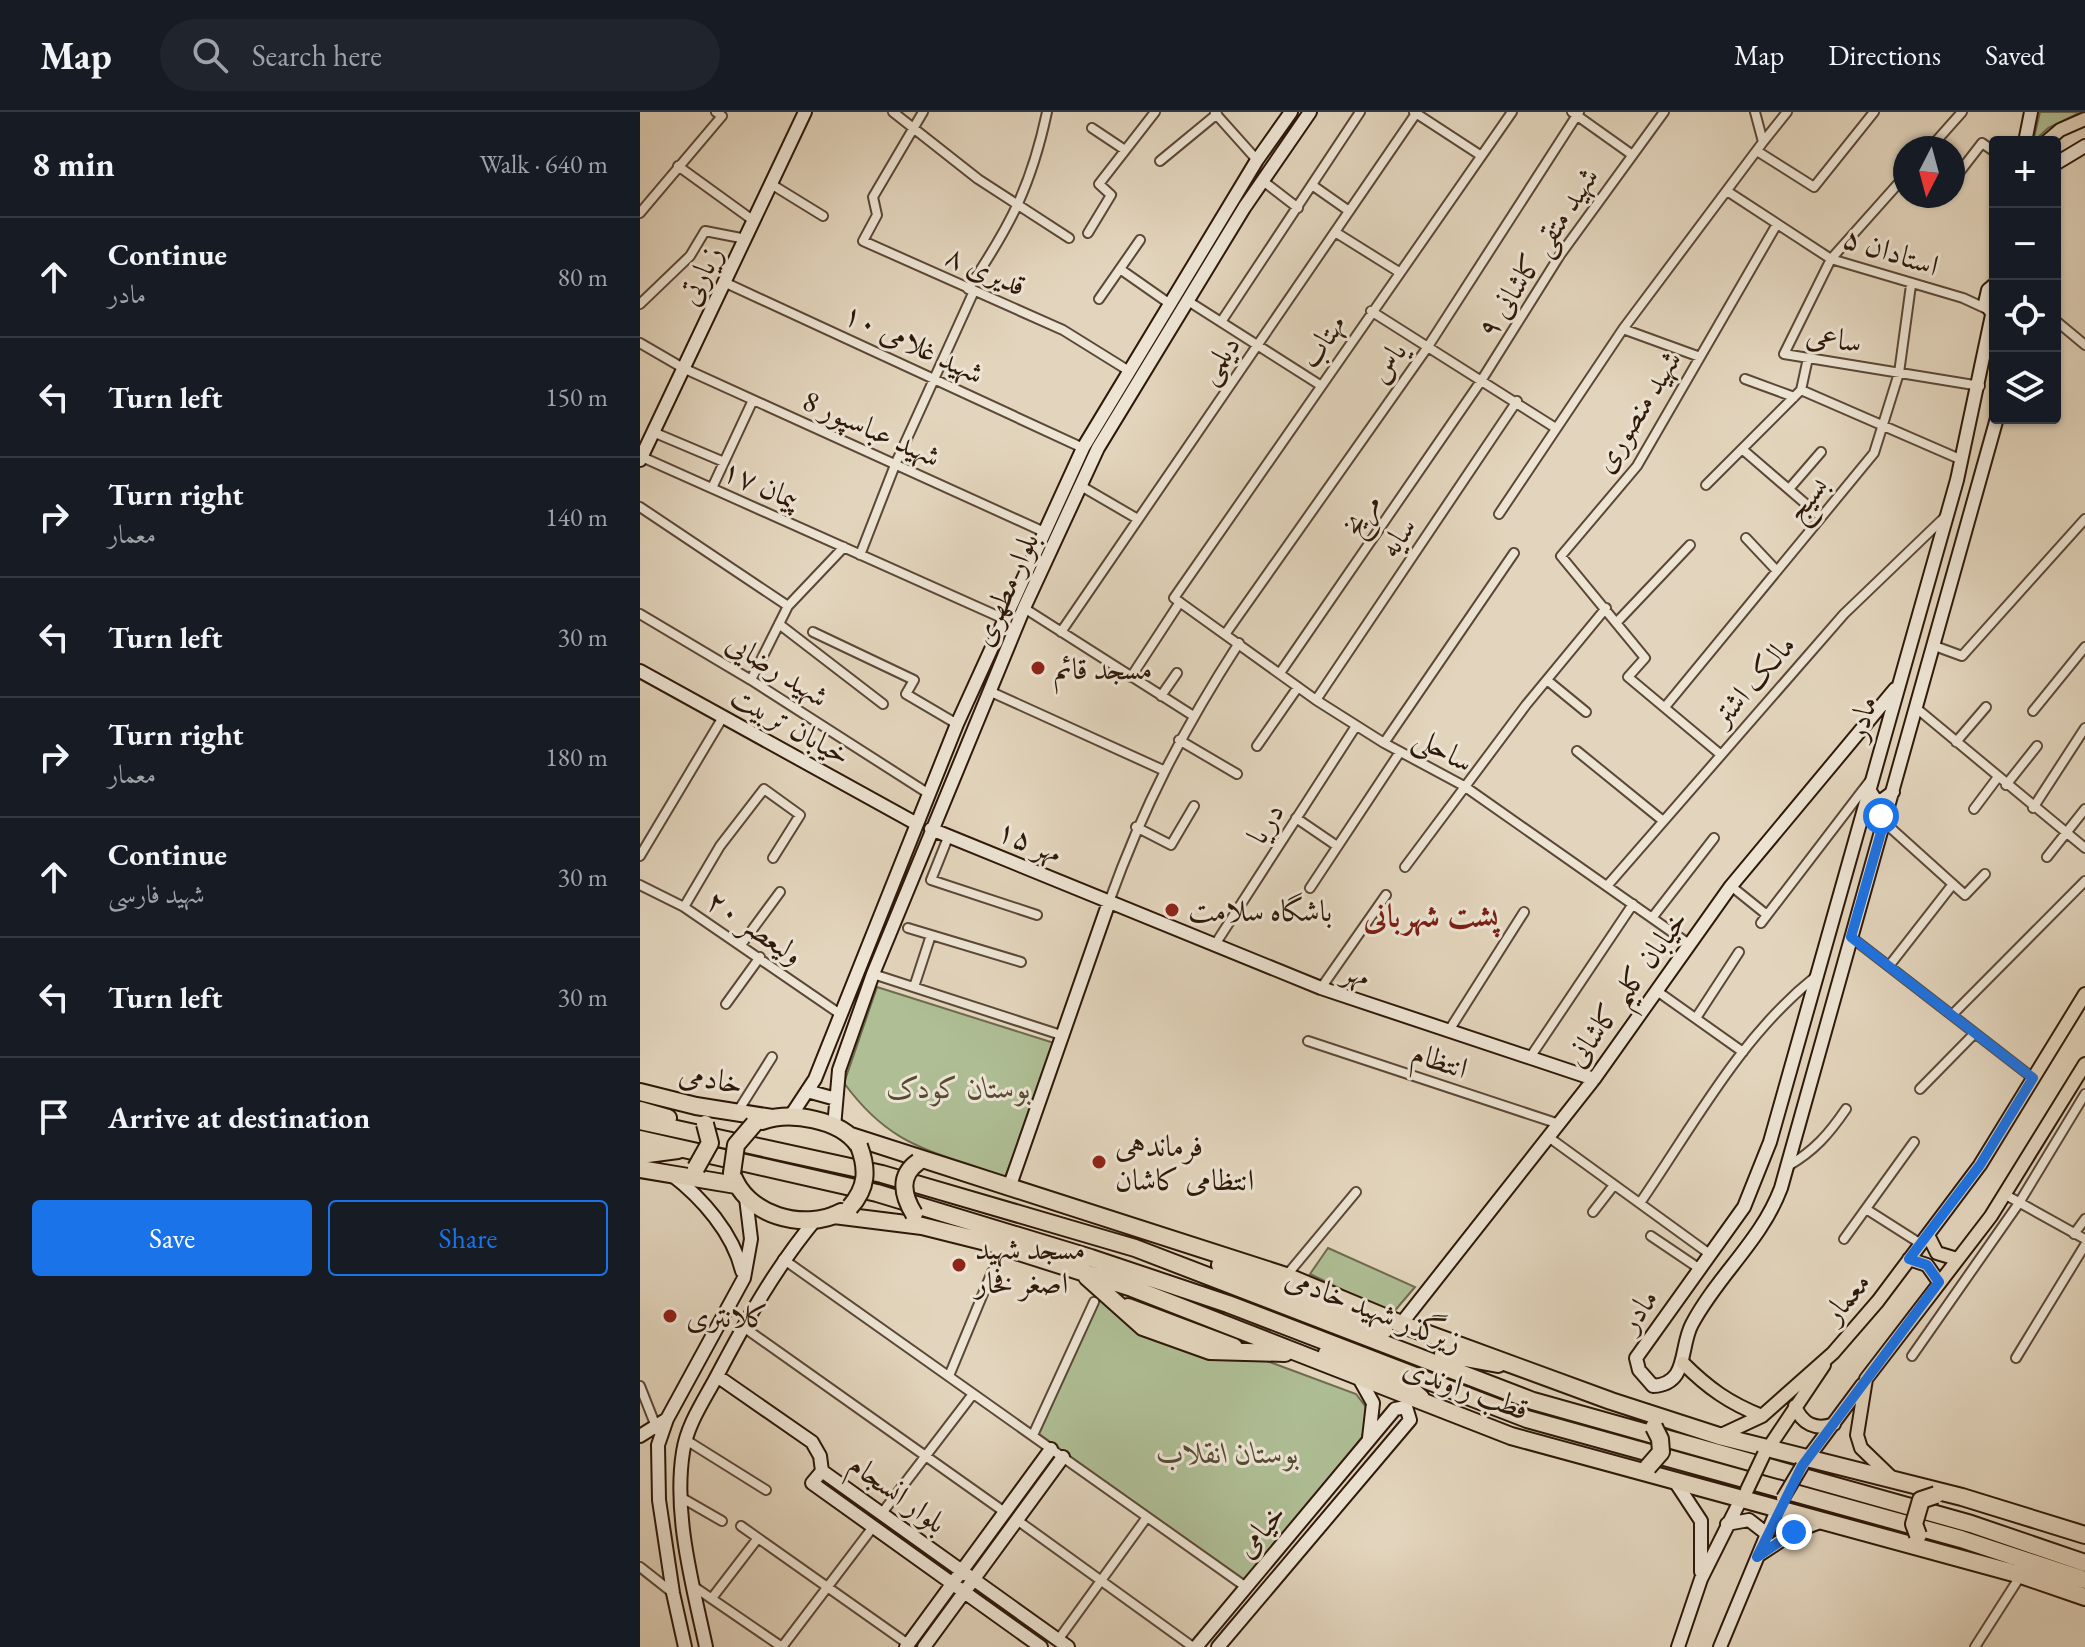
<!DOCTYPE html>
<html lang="en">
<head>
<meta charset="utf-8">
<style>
	body { margin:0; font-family:"EB Garamond",Amiri,serif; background:#20242c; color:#f1f3f6 }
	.controls { position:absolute; right:24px; top:24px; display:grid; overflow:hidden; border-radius:8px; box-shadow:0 2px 6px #0004 }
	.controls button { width:72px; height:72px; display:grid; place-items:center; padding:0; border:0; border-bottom:2px solid #363941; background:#171b24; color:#f1f3f6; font:40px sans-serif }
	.compass { position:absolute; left:1253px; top:24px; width:72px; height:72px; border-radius:50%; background:#171b24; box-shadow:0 2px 6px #0004; rotate:186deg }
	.stop { position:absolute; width:24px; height:24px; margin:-18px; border:6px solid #1a73e8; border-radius:50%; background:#fff }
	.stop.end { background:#1a73e8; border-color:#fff; box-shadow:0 2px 8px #0008 }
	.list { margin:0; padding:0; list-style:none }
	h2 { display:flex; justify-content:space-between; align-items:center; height:104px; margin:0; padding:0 32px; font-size:34px }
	h2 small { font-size:26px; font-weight:400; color:#9ea1a6 }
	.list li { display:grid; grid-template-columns:52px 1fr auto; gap:24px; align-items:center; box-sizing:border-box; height:120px; padding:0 32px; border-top:2px solid #363941 }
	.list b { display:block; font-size:30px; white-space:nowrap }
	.list p { margin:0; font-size:26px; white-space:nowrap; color:#9ea1a6 }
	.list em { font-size:26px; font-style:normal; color:#9ea1a6 }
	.actions { display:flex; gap:16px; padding:24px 32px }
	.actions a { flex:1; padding:18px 0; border:2px solid #1a73e8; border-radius:8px; text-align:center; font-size:28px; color:#1a73e8 }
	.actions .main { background:#1a73e8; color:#fff }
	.icon { flex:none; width:44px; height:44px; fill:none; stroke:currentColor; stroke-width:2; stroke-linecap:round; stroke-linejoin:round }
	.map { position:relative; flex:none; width:1445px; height:1535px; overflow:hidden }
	header { display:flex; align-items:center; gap:48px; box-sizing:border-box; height:112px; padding:0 40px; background:#171b24; border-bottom:2px solid #363941 }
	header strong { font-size:38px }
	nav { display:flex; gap:44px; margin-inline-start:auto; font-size:28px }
	.search { width:560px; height:72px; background:#20242c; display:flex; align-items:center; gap:20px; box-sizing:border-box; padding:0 28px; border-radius:44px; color:#9ea1a6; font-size:30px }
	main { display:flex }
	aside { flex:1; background:#171b24 }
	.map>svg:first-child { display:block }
	.green { fill:#afbe95; stroke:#6e6b4f; stroke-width:2 }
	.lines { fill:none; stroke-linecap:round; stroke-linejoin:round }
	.street-casing { stroke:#5b4736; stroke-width:12 }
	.secondary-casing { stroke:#2e1809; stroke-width:16 }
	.primary-casing { stroke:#2e1809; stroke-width:16 }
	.highway-casing { stroke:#2e1809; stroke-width:20 }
	.street { stroke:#ede4d4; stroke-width:8 }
	.secondary { stroke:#ede4d4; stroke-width:12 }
	.primary { stroke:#e3d5bd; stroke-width:12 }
	.highway { stroke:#e3d5bd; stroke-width:16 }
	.primary-bridge-casing { stroke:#2e1809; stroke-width:16; stroke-linecap:butt }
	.highway-bridge-casing { stroke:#2e1809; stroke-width:20; stroke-linecap:butt }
	.primary-bridge { stroke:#e3d5bd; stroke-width:12 }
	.highway-bridge { stroke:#e3d5bd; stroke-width:16 }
	.route { stroke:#1a73e8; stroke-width:10 }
	.poi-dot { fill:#8f2418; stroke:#ede4d4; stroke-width:3 }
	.labels { text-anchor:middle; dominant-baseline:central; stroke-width:6; stroke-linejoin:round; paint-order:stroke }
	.street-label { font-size:30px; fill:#2e1809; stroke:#ede4d4 }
	.poi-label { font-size:30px; fill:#2e1809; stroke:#ede4d4; text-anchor:start }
	.park-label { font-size:30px; font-style:italic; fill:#554a33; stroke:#ede4d4 }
	.neighbourhood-label { font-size:32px; font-weight:bold; fill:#7a1f14; stroke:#ede4d4 }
</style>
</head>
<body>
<header>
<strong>Map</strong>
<div class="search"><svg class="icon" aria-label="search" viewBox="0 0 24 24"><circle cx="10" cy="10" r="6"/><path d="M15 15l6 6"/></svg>Search here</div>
<nav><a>Map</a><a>Directions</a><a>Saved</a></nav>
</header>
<main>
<aside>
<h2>8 min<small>Walk · 640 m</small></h2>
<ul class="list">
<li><svg class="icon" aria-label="ahead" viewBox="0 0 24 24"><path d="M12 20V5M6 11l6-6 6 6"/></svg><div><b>Continue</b><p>مادر</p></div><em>80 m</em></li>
<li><svg class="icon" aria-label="left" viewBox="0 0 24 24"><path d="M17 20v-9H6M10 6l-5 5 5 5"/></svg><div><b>Turn left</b></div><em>150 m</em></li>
<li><svg class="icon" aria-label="right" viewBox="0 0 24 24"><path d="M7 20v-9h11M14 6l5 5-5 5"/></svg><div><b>Turn right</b><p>معمار</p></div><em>140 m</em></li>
<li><svg class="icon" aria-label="left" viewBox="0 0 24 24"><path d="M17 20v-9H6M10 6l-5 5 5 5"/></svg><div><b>Turn left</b></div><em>30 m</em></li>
<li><svg class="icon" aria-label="right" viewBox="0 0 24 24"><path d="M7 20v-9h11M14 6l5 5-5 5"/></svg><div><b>Turn right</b><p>معمار</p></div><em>180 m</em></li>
<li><svg class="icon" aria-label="ahead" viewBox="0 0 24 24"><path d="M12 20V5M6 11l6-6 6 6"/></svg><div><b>Continue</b><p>شهید فارسی</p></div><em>30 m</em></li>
<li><svg class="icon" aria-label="left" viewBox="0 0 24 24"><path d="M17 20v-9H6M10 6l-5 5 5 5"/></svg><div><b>Turn left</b></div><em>30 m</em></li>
<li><svg class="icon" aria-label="arrive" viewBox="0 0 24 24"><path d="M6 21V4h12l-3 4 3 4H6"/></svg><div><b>Arrive at destination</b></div></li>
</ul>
<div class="actions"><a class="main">Save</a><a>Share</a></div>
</aside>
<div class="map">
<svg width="1445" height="1535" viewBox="0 0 1445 1535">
	<rect width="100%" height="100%" fill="#e3d5bd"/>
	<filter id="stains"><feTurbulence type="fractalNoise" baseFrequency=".0025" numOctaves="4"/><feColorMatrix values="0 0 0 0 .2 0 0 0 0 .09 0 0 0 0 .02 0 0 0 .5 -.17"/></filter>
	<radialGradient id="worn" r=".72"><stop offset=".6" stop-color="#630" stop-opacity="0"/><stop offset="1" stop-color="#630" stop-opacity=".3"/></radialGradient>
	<path class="green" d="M1400,0H1441L1408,16L1393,30Z
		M237,875L417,932L365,1065C294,1038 253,1038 204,971Z
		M688,1136L775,1175L752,1202L670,1162Z
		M457,1186L716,1282L729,1299L722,1325L606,1475L391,1316Z"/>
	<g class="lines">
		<defs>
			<path id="street" d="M253,0L338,67L429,126
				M283,0L233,85L237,103L223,129L423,218L489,259
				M774,0L840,43
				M872,0L534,486L676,588L744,631L824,674L1049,832
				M932,0L991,42
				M575,1L617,48
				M452,16L485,38
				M1123,30L1147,0
				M1290,36L1322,0
				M1117,39L1174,75L1234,0
				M520,49L577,2
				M38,54L114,109
				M1318,62L1342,31L1355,40
				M1265,64L1191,147L1144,242L1340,274
				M623,69L658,96
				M131,72L183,104
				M672,73L709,99
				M1087,79L1191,147L1323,186L1347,197
				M0,101L82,4L76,0
				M695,120L759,160
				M448,121L471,83L459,72L515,0
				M480,157L530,192
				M86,171L443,336
				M328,177C370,114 391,75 407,0
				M459,187L500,128
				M548,189L680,273
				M0,192L50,144L65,119L106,127
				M731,199L914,315
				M1415,208L1445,233
				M581,210L720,0
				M983,217L1060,245
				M0,231L43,256L402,419
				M1105,267L1154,285
				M1161,278L1322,348
				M13,320L84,350
				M1102,337L1181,405
				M2,345L362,506
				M1066,373L1161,278L1168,246
				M441,374L496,406
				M72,376L113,288
				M1149,377L1181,340
				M0,395L148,494
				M859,402L983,217L1123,30L1115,0
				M1106,426L1137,459
				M220,443L255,353L334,179
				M384,496L552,603
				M0,502L111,568L289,682
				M977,510L1050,433
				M139,512L243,592
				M173,520L274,568L266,582L317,612
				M421,520L777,0
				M586,521L787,236L939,0
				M1292,533L1322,544L1445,407
				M640,561L841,269L920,143L1024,0
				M491,565L540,490
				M111,568L148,494L204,435
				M907,568L946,600
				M349,579L523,658
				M521,584L537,561
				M676,588L877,289
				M1025,595L1234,341L1259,261L1271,173
				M1275,595L1445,736
				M1393,599L1445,535
				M539,628L597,662
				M1316,630L1346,595
				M744,631L874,441
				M617,634L658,575
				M937,639L1022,708
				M1080,642L988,565L1005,546L921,444L997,354L1137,112
				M1366,673L1397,634
				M1393,696L1445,616
				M1334,697L1358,665
				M656,706L697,734
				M1244,710L1325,783L1345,762
				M496,715L531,733L554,694
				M309,723L291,768L397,803
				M0,744L83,605
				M1407,745L1445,697
				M765,755L886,593L966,496
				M0,773L44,795L200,902
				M967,774L1204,502L1306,404
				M1091,774L1127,803
				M670,776L760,640
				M469,790C503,695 544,616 599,531
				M44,795L80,734L124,677L160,703L133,746
				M1012,806L1074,726
				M1121,811L1229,670
				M268,816L381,850
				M1211,825L1393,966
				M101,833L140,780
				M574,834L716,614
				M1249,854L1313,772
				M233,862L424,924
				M274,875L291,823
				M681,876L746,783
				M1017,879L1103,940
				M86,892L120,845
				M1312,903L1445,769
				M1056,906L1099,840
				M808,920L884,800
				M668,929L916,1011
				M889,947L993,792
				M1280,977L1335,921
				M98,999L132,945
				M907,1024L1071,1143
				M1148,1054C1174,1039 1189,1022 1206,997
				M1364,1082L1445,1127
				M1000,1091C1053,1014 1100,925 1174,866
				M1226,1097L1281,1132
				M953,1100L974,1073
				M1434,1122L1445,1107
				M1011,1124L1060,1157
				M1204,1127L1274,1030
				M143,1147L606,1475
				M646,1164L716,1080
				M102,1214L366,1401
				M1272,1244L1379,1091L1445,982
				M1376,1246L1445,1133
				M309,1264L352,1160
				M0,1274L15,1312
				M393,1323L454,1190
				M46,1328L126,1378
				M42,1386L82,1409
				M242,1401L333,1282
				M377,1408L553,1535
				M101,1414L268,1532
				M0,1455L33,1481
				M53,1474L142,1535
				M72,1486L118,1426
				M418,1528L507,1405
				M142,1535L233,1415
				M1335,1535L1381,1463"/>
			<path id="secondary" d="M1385,30L1391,0
				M1415,52L1445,34
				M1355,172L1348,178L1345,191L1355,205
				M1352,203L1317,368L1130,1030L1104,1095L996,1246L999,1258L1013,1274C1049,1272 1039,1236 1052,1212C1078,1163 1121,1129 1141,1076L1357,306
				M0,348L165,0
				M0,559L277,712
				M1228,676L1235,687L1241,689L1253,680
				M291,717L681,876L954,967
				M167,979L196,987
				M150,1005L175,967L317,612L443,336L617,48L651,0
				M194,1015L199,958L233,862L384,496L458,336L604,96L670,0
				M32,1063C62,1086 93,1121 102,1159
				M370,1073L469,790
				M761,1212L954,967L1091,774L1255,577
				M77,1264L172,1330L180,1344L182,1359
				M719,1266L733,1291L729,1326
				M0,1324L27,1307
				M182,1359L428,1535
				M182,1359L172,1371L401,1535
				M1036,1371L1061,1409V1460
				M1087,1412L1109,1408L1127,1422
				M1119,1443L1154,1420L1180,1410
				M45,1535L33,1481L19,1388L18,1333L27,1307L104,1166L111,1127L106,1086
				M66,1535C53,1474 33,1403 43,1340C47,1312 65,1287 78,1262C107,1207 136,1155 176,1107
				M266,1535L411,1337
				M284,1535L423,1345
				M556,1535L755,1297L766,1295L770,1308L578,1535
				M1038,1535L1061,1467L1100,1389
				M1080,1535L1137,1398"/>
			<path id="primary" d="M1406,30L1420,18L1445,7
				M1288,1123L1297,1141L1317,1147
				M1269,1147L1287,1153L1299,1170
				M1043,1251C1068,1276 1089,1291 1122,1304
				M1155,1294C1162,1312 1176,1319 1194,1312
				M1079,1324L1122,1304L1193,1241L1238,1189L1340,1053L1445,882
				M1125,1341L1184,1253
				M1164,1351L1222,1273
				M1251,1365L1221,1336L1217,1323L1226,1267L1351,1104L1445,952"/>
			<path id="highway" d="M0,980L56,994L132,1006
				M0,998L28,1006
				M0,1009L242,1062L495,1136L893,1289L1331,1412L1445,1451
				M122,1009C150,999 200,1007 218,1033
				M211,1024L646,1164L761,1212L971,1289L1079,1324L1322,1385L1445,1423
				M0,1027L237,1081L451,1146L588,1192L887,1307L1321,1427L1445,1468
				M0,1043L38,1038
				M0,1057L96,1073
				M92,1061C105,1103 164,1120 201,1100
				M194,1103L282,1114L354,1132L492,1176L871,1324L1381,1463L1445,1485
				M580,1153L744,1218
				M447,1165L503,1215L570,1239L645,1241
				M488,1195L594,1235
				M687,1241L765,1272L781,1286
				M803,1242L858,1252"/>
		</defs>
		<use href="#street" class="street-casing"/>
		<use href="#secondary" class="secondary-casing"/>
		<use href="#primary" class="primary-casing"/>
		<use href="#highway" class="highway-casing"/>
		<use href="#street" class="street"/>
		<use href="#secondary" class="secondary"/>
		<use href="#primary" class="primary"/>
		<use href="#highway" class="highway"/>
		<defs>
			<path id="primary-bridge" d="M1107,1378L1124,1342
				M1143,1386L1162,1354"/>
			<path id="highway-bridge" d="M56,1056L70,1031L65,1012
				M92,1061L96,1033L114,1012
				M210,1095C227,1076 228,1058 219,1034
				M274,1102C263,1084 258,1064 278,1050
				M1008,1355L1021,1340L1020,1327L1014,1315
				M1278,1423L1274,1412L1281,1388L1296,1383"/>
		</defs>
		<use href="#primary-bridge" class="primary-bridge-casing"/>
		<use href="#highway-bridge" class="highway-bridge-casing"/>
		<use href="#primary-bridge" class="primary-bridge"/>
		<use href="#highway-bridge" class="highway-bridge"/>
	</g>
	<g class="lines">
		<path class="route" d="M1154,1420L1117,1445L1162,1354L1299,1170L1287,1153L1269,1147L1340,1053L1393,966L1211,825L1244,710L1241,704"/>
	</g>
	<g class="poi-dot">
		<circle cx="398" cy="556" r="8"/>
		<circle cx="532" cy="798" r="8"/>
		<circle cx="459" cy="1050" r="8"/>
		<circle cx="319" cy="1153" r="8"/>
		<circle cx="30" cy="1204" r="8"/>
	</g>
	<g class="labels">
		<g class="street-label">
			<text transform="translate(1251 139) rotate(18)">استادان ۵</text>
			<text transform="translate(897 140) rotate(-57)">شهید متقی کاشانی ۹</text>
			<text transform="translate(346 158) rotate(24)">قدیری ۸</text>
			<text transform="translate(60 163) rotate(-64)">زیارتی</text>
			<text transform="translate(1194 226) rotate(9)">ساعی</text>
			<text transform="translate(682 229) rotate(-56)">مهتاب</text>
			<text transform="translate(274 231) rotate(25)">شهید غلامی ۱۰</text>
			<text transform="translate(578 247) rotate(-55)">دیلمی</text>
			<text transform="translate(747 250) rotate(-55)">یاس</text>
			<text transform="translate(997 299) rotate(-58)">شهید منصوری</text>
			<text transform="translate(232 316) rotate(24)">شهید عباسپور 8</text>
			<text transform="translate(121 372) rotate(24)">پیمان ۱۷</text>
			<text transform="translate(1166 386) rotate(-50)">بسیج</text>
			<text transform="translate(721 402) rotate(-55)">مریخ</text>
			<text transform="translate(757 425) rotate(-56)">سایه</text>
			<text transform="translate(365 477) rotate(-66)">بلوار مطهری</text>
			<text transform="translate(138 557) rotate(32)">شهید رضایی</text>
			<text transform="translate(1113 568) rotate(-49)">مالک اشتر</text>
			<text transform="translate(1221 606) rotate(-74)">مادر</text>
			<text transform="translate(151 613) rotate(29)">خیابان تربیت</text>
			<text transform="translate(804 637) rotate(29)">ساحلی</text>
			<text transform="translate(625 711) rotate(-58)">دریا</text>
			<text transform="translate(390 729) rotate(23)">مهر ۱۵</text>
			<text transform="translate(115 815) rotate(34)">ولیعصر ۲۰</text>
			<text transform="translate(717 861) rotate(19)">مهر</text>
			<text transform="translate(986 876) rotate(-54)">خیابان کلیم کاشانی</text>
			<text transform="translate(800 948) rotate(18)">انتظام</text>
			<text transform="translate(71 966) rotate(10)">خادمی</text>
			<text transform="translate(1206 1185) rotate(-50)">معمار</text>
			<text transform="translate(734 1197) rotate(21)">زیرگذر شهید خادمی</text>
			<text transform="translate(998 1198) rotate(-55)">مادر</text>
			<text transform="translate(826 1276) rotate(20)">قطب راوندی</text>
			<text transform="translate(258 1381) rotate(36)">بلوار انسجام</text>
			<text transform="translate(620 1418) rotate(-50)">خیامی</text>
		</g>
		<g class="poi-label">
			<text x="414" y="556">مسجد قائم</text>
			<text x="548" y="798">باشگاه سلامت</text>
			<text x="475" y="1033">فرماندهی<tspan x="475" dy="34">انتظامی کاشان</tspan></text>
			<text x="335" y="1136">مسجد شهید<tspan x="335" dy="34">اصغر فخار</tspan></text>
			<text x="46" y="1204">کلانتری</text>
		</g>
		<g class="park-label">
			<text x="319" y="975">بوستان کودک</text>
			<text x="588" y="1340">بوستان انقلاب</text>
		</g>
		<g class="neighbourhood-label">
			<text x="791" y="804">پشت شهربانی</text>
		</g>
	</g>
	<rect width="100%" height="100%" filter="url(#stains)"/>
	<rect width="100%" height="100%" fill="url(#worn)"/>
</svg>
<div class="controls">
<button>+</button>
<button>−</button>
<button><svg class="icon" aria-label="locate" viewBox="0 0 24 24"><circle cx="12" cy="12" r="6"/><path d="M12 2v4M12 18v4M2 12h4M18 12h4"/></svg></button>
<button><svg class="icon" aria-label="layers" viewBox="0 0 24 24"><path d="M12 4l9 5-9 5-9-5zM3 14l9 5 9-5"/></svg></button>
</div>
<svg class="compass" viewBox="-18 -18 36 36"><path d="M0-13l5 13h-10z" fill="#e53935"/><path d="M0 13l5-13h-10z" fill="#9ea1a6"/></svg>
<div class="stop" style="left:1241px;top:704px"></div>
<div class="stop end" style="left:1154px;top:1420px"></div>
</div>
</main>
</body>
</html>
